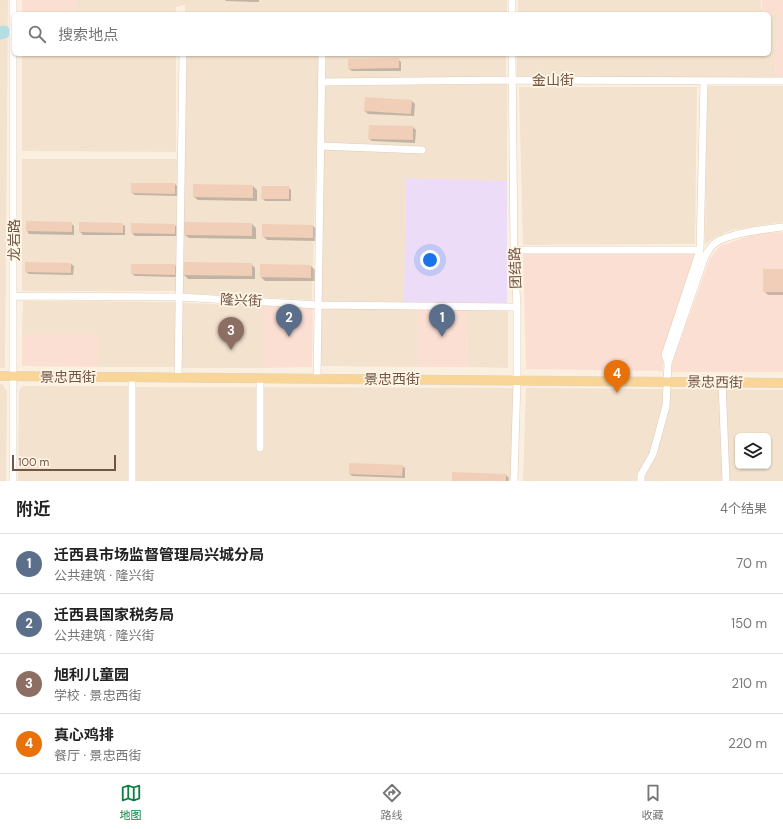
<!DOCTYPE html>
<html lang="zh">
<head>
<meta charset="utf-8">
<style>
	body { margin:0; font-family:"DM Sans","Noto Sans SC",sans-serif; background:#f2f2f2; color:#222 }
	.controls { position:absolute; right:12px; bottom:12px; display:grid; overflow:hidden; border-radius:6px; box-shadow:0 1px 3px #0004 }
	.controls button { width:36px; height:36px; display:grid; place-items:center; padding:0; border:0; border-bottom:1px solid #e0e0e0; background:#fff; color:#222; font:20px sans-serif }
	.scale { position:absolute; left:12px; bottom:10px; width:104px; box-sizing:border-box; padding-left:4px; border:2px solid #715648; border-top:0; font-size:11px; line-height:14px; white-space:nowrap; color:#715648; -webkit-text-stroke:3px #fff5e5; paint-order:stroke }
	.you { position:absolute; left:430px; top:260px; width:14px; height:14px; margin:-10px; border:3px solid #fff; border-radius:50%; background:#1a73e8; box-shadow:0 0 0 6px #1a73e833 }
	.badge { display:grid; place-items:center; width:26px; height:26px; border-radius:50%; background:#0b8043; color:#fff; font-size:13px; font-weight:700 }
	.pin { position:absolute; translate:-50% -33px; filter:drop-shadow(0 1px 2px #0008) }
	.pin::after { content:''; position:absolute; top:21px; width:14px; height:12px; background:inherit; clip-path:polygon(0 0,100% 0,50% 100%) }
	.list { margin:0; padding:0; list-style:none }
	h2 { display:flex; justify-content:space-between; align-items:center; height:52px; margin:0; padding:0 16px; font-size:17px }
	h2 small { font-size:13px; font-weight:400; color:#767676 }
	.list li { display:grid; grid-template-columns:26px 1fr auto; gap:12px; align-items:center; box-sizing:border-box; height:60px; padding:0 16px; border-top:1px solid #e0e0e0 }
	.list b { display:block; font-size:15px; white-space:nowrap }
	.list p { margin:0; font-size:13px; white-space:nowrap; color:#767676 }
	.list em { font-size:13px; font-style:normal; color:#767676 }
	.icon { flex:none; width:22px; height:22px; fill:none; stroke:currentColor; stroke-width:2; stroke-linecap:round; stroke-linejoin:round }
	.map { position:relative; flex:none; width:783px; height:481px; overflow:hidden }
	.search { position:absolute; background:#fff; box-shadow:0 1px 3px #0004; left:12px; right:12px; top:12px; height:44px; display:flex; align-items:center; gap:10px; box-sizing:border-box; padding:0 14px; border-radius:6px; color:#767676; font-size:15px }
	.sheet { height:292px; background:#fff }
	nav { display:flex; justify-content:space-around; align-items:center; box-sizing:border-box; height:56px; border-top:1px solid #e0e0e0; background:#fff; font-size:11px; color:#767676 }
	nav a { display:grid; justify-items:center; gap:2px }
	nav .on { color:#0b8043 }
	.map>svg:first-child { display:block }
	.residential { fill:#f3e2ce; fill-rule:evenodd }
	.commercial { fill:#fcdfd3 }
	.education { fill:#eddcf7 }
	.shadow { fill:#0003 }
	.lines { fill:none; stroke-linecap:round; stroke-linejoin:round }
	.river { stroke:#b5dde4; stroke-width:13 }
	.building { fill:#f0ceb8 }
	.minor-casing { stroke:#dfccbc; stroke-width:8 }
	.major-casing { stroke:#dad3cf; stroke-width:10 }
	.minor { stroke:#fff; stroke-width:7 }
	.major { stroke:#f9d598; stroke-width:9 }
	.labels { text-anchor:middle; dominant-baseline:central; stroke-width:3.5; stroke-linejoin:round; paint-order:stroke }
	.street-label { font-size:14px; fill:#715648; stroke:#fff5e5 }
</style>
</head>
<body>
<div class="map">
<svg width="783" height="481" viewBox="0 0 783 481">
	<rect width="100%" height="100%" fill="#fbf0df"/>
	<path class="residential" d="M0,0H8L5,368H0Z
		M76,0H507V14H185V5L176,7V14H77Z
		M518,0H761V13L778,14L775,77H517V54H769V14H518Z
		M22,54H176V152L22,151Z
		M185,54H319L312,300L182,293Z
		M325,54H506V78H325Z
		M507,84V181L406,179L404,302L320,301L325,86Z
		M707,86H783V222L732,230L715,237L705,244Z
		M519,87H697L695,244L523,245Z
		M22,159H177L176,291H22Z
		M23,301L176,302V367H98V334H22Z
		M181,303L264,306V368H182Z
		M321,307L417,308V367L320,366Z
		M466,308L508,309V368L467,367Z
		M0,384H2L7,391L6,481H0Z
		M23,386H128V481H18L19,390Z
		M134,387L514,388L511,481H135Z
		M526,388L783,390V481H523ZM738,436H768V466H738Z"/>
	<path class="commercial" d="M22,0H76L77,14H22Z
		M762,0H783V77H775L778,14L761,13Z
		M783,232V372H669L710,258L720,246L755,234Z
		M695,253L663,352V371L526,369L523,254Z
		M264,306L313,307L312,367L264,368Z
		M417,308H466L467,367H417Z
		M22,334H98V367L22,366Z"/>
	<path class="education" d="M406,178L507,181V303L404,302Z"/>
	<path class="shadow" d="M225,0H259V2L226,1Z
		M398,59L401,62V71H352L349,69Z
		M412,101L415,104L414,116L368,114L365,111Z
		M413,127L416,130L415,143L372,141L369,139Z
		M132,184H175L178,187V196L135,195L132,193Z
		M194,185L253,186L257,190V201L198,200L194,197Z
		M288,187L291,190V201H265L262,198Z
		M27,222L71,223L74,226V235L29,234L27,231Z
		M122,224L125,226V235H83L80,232Z
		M252,224L256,228V239L189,238L185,235Z
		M175,225L178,228L177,236H135L132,233Z
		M313,226L317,229V241L267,240L263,236Z
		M71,264L74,266L73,275L29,274L26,272Z
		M251,264L255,268V279H188L184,275Z
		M175,265L177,268V277L135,276L132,274Z
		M311,266L315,270V281H265L261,277Z
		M783,270V295H768L764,291Z
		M402,466L405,468V478L352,476L350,474Z
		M506,475L509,478L508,481H453Z"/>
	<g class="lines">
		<path class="river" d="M0,33L4,32"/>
	</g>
	<path class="building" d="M399,58V68L348,69V59Z
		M365,97L412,100L411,114L364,111Z
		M369,125L413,126V140L368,139Z
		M131,183H175V194L131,193Z
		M193,184L253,185V198L193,197Z
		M262,186H289V199H261Z
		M26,221L72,222V232L26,231Z
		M79,222L123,223V233L79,232Z
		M184,222L252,223V236L184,235Z
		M131,223L175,224V234L131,233Z
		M262,224L313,225V238L262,237Z
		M25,262L71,263V273L25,272Z
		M184,262L252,263V276L183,275Z
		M131,264H175V275L131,274Z
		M260,264L311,265V278L260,277Z
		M763,269H783V292H763Z
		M349,463L403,465L402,476L349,474Z
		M452,472L506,474V481H452Z"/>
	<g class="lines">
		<defs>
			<path id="minor" d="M13,0V481
				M512,14V0
				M512,54L514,250L517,307V380L514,481
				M322,82L512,80L783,81
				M321,146L422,150
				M514,250H700
				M14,296L179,297L318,305L517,307
				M668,363L665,355L700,250L704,81
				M132,377V481
				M178,378L183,54
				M260,378V448
				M317,379L322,54
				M722,382L726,481
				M641,481V475L653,454L666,406L668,363L705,256C708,252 711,246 715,243C728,233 766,229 783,227"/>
			<path id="major" d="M0,376L783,383"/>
		</defs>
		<use href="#minor" class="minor-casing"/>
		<use href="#major" class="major-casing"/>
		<use href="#minor" class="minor"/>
		<use href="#major" class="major"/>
	</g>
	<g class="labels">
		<g class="street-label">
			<text x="553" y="80">金山街</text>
			<text transform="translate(14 240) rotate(-90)">龙岩路</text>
			<text transform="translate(515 268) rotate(-92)">团结路</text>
			<text transform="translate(241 300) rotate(3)">隆兴街</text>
			<text x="68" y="377">景忠西街</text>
			<text x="392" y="379">景忠西街</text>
			<text transform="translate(715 382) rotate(1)">景忠西街</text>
		</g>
	</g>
</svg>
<div class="controls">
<button><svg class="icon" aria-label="layers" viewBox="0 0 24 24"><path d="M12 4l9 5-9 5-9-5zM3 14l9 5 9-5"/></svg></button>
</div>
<div class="scale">100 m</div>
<div class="you"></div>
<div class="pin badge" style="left:442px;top:337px;background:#5c6f8a">1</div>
<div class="pin badge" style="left:289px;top:337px;background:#5c6f8a">2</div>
<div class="pin badge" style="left:231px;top:350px;background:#8d6e63">3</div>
<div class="pin badge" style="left:617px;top:393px;background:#e8710a">4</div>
<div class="search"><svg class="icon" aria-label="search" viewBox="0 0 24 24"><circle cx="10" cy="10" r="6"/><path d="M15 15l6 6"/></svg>搜索地点</div>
</div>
<section class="sheet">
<h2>附近<small>4个结果</small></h2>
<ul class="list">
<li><span class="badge" style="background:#5c6f8a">1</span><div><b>迁西县市场监督管理局兴城分局</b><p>公共建筑 · 隆兴街</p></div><em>70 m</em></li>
<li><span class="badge" style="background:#5c6f8a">2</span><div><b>迁西县国家税务局</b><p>公共建筑 · 隆兴街</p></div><em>150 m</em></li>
<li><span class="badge" style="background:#8d6e63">3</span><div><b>旭利儿童园</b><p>学校 · 景忠西街</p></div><em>210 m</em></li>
<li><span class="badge" style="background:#e8710a">4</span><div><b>真心鸡排</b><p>餐厅 · 景忠西街</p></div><em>220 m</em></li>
</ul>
</section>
<nav>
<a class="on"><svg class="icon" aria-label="map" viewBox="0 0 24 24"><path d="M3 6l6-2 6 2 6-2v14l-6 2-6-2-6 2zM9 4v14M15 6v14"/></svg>地图</a>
<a><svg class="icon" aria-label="directions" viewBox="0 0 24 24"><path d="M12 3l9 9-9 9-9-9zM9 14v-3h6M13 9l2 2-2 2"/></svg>路线</a>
<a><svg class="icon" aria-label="saved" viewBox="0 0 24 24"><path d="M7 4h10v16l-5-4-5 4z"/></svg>收藏</a>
</nav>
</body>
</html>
